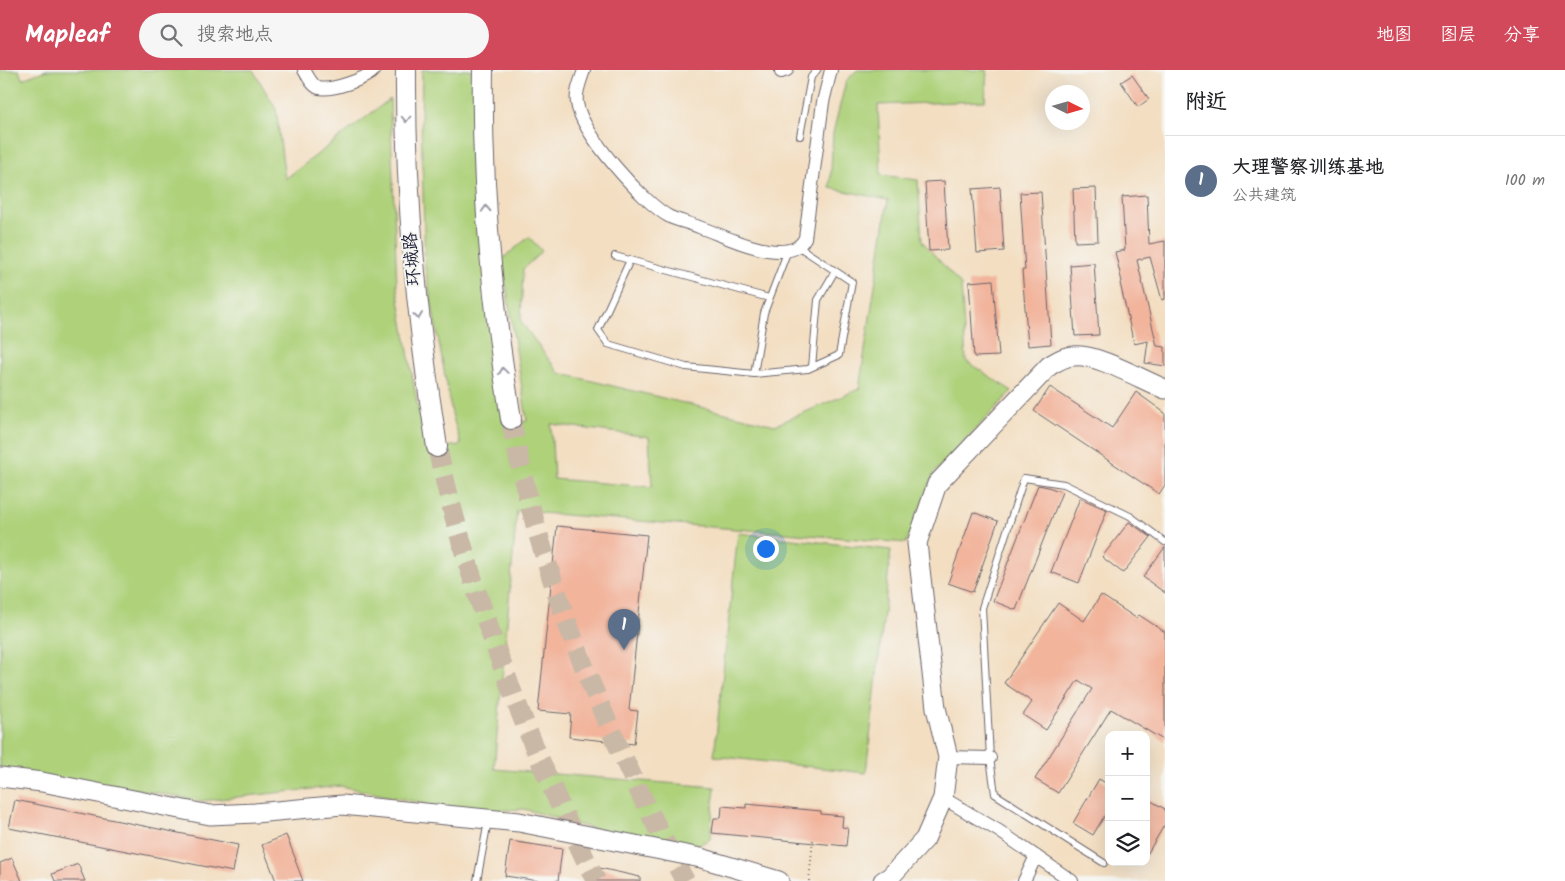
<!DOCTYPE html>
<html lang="zh">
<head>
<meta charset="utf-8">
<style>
	body { margin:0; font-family:Kalam,"LXGW WenKai TC",sans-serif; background:#f6f6f6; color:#202124 }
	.controls { position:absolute; right:15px; bottom:15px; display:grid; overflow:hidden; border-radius:10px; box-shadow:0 5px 20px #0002 }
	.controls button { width:45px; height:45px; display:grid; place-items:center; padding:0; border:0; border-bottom:1px solid #e0e0e0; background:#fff; color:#202124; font:25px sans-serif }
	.compass { position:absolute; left:1045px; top:15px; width:45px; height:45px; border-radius:50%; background:#fff; box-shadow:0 5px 20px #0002; rotate:95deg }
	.you { position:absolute; left:765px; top:478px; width:18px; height:18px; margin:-12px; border:4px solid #fff; border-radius:50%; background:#1a73e8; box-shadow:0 0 0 8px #1a73e833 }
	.badge { display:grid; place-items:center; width:32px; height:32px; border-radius:50%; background:#d1495b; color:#fff; font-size:16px; font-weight:700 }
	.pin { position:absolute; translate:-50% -41px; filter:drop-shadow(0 1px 2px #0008) }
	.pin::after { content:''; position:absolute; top:26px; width:18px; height:15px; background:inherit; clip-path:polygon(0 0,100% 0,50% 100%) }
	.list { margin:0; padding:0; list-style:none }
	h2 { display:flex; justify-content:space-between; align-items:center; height:65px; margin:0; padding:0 20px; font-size:21px }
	h2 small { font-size:16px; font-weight:400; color:#757577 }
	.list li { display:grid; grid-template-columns:32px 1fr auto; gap:15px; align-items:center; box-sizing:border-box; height:90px; padding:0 20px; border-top:1px solid #e0e0e0 }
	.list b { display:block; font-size:19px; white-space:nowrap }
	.list p { margin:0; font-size:16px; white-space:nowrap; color:#757577 }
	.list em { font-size:16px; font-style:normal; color:#757577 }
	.icon { flex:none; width:28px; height:28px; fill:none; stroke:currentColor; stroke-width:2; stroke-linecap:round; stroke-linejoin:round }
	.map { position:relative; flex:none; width:1165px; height:811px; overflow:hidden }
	header { display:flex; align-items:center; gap:30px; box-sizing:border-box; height:70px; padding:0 25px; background:#d1495b; color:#fff }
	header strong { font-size:24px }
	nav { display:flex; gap:28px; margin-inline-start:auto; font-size:18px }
	.search { width:350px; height:45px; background:#f6f6f6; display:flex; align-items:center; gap:12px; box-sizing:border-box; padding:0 18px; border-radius:28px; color:#757577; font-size:19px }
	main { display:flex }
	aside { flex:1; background:#fff }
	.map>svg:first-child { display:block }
	.green { fill:#aed17a; stroke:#687a5a; fill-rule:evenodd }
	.building { fill:#f2b49b }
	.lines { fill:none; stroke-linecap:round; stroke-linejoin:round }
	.primary-tunnel { stroke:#c9b8a6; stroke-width:20; stroke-dasharray:20 10; stroke-linecap:butt }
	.lane-casing { stroke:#6b646a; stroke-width:8 }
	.street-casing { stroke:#6b646a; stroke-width:14 }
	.secondary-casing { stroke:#6b646a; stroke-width:21 }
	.primary-casing { stroke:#6b646a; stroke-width:22 }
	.path { stroke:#6b646a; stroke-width:2; stroke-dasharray:1 4; stroke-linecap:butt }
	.lane { stroke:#fff; stroke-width:6 }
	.street { stroke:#fff; stroke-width:12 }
	.secondary { stroke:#fff; stroke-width:19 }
	.primary { stroke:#fff; stroke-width:20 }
	.oneway { stroke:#9c9ca7 }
	.labels { text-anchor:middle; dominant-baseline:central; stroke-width:4; stroke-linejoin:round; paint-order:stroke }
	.street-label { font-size:18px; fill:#22223b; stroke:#f6f6f2 }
</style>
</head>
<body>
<header>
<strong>Mapleaf</strong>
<div class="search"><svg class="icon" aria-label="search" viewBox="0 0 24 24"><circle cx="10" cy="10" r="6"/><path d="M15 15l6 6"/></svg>搜索地点</div>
<nav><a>地图</a><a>图层</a><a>分享</a></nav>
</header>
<main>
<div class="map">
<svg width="1165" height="811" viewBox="0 0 1165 811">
	<rect width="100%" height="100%" fill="#f6f6f2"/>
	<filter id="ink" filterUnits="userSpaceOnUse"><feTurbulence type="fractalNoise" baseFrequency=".02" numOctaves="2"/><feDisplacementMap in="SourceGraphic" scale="10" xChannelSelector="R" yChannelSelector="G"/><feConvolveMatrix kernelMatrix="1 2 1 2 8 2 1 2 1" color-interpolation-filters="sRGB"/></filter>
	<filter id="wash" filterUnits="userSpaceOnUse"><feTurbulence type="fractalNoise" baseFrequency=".0096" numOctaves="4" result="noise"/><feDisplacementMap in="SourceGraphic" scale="20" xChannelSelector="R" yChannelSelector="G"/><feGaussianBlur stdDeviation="1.12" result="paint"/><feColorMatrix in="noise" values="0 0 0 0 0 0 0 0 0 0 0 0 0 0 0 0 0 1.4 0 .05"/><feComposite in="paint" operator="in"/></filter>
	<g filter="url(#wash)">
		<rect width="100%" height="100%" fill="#f3dec1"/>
		<path class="green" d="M0,0H19L22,9L47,0H253L276,39L285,109L390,29L397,218L425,379L461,375L452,344L425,197L421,50L422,0H480L503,353L527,351L502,189L529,167L542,181L523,199L521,252L559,303L775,355L859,319L888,130L830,118L833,63L846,11L857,0H987L985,31L878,35L881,105L918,110L922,171L961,215L966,291L1012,321L934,403L906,473L517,441L494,699L715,717L710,769L693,778L590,758L524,739L475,742L430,735L340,716L201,731L136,719L68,710L0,704ZM551,354L649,367L652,417L554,409Z
			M738,463L891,480L866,703L714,686Z"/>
		<g id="blocks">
			<path class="building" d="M1132,5L1149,29L1138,37L1121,12Z
				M944,111L948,180L929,181L925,112Z
				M1000,117L1004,181L977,183L972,119Z
				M1096,118L1098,171L1075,172L1073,119Z
				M1041,122L1051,274L1028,276L1022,200H1025L1020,123Z
				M1147,125L1149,174L1165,171V229L1162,230L1150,187L1137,190L1157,276L1165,277V296L1145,293L1148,271L1134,274L1120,213L1122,212L1115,182L1125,180L1122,127Z
				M1094,193L1099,265L1075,266L1070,195Z
				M993,210L999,286L974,287L969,212Z
				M1050,317L1112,358L1136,322L1165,343V415L1159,424L1034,341Z
				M1038,415L1048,417L1062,422L1016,540L993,531Z
				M1080,428L1107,440L1079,513L1051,502Z
				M973,442L998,451L973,522L948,513Z
				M1129,452L1151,467L1123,503L1102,487Z
				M557,456L647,465L629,640L638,641L634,674L569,667L571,644L538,641Z
				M1165,477V523L1143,507Z
				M1101,525L1136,548L1139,545L1165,562V671L1111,639L1058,723L1035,709L1092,619L1078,610L1046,660L1023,645L1032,632L1004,613L1058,533L1084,551Z
				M1099,709L1109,715V738L1093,765L1073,753Z
				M1146,728L1165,739V754L1146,786Z
				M15,730L238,775L233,802L9,758Z
				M746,734L821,741V744L843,746L842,757L848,758L846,776L712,763L714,748H721L722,736L746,738Z
				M286,765L296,790H295L303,811H276L262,775Z
				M510,771L562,779L558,811H539L505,806Z
				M12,788L22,811H0V793Z
				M78,794L85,811H55L52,804Z
				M595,797L640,807V811H592Z"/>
		</g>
	</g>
	<g filter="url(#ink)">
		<use href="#blocks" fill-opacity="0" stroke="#6b646a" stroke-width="1"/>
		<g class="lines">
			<path class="primary-tunnel" d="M511,349C540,511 608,666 685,811
				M437,377C471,528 527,672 596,811"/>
			<defs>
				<path id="lane" d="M800,66L811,7L817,0
					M615,186L769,228
					M630,190L598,260L608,274L686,297L754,304L808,299L839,285L852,212L799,177
					M812,297L818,230L835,201
					M754,304L764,243L788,180
					M1104,793L995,724L990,688L982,538L1024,408L1064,414L1130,446L1165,472
					M477,811L488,751"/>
				<path id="street" d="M304,0C308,6 312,16 319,18C331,21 366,9 374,0
					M584,0C581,10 575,22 577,33C581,63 643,133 670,147C679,151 689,153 699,157C722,165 754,181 779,181C790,181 799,179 805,168L823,32L831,0
					M781,2L787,0
					M948,687L990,688
					M943,728L999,761L1072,811
					M1024,811L1036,786"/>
				<path id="secondary" d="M0,707L42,712L210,745L255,743L342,735L519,752L701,788L779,811
					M883,811L890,807L925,769L943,728L948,687L936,638L917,473L937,414L1049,296C1057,291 1065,286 1074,286C1096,283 1142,310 1165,319"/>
				<path id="primary" d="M406,0C405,127 417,252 437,377
					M483,0C481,117 492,233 511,349"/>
			</defs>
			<use href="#lane" class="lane-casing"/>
			<use href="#street" class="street-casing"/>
			<use href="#secondary" class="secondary-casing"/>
			<use href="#primary" class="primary-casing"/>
			<path class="path" d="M809,811L813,770"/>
			<use href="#lane" class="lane"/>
			<use href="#street" class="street"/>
			<use href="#secondary" class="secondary"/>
			<use href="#primary" class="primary"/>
		</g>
		<defs><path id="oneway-chevron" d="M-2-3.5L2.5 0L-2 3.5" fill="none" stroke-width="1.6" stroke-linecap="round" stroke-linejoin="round" transform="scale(1.25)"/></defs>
		<g class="oneway">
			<use href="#oneway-chevron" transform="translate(406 49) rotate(90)"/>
			<use href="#oneway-chevron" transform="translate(486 139) rotate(-93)"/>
			<use href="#oneway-chevron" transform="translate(418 246) rotate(84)"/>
			<use href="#oneway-chevron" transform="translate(503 301) rotate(-98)"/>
		</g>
	</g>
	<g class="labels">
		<g class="street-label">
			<text transform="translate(413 189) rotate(-95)">环城路</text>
		</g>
	</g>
</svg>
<div class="controls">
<button>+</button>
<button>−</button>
<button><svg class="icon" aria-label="layers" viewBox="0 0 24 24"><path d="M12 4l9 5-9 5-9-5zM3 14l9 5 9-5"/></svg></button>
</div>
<svg class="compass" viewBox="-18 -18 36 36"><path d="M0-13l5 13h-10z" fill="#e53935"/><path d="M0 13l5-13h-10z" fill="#757577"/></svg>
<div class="you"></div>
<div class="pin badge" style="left:624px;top:580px;background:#5c6f8a">1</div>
</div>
<aside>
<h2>附近<small></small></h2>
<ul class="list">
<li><span class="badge" style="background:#5c6f8a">1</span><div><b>大理警察训练基地</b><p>公共建筑</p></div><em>100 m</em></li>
</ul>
</aside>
</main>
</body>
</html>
